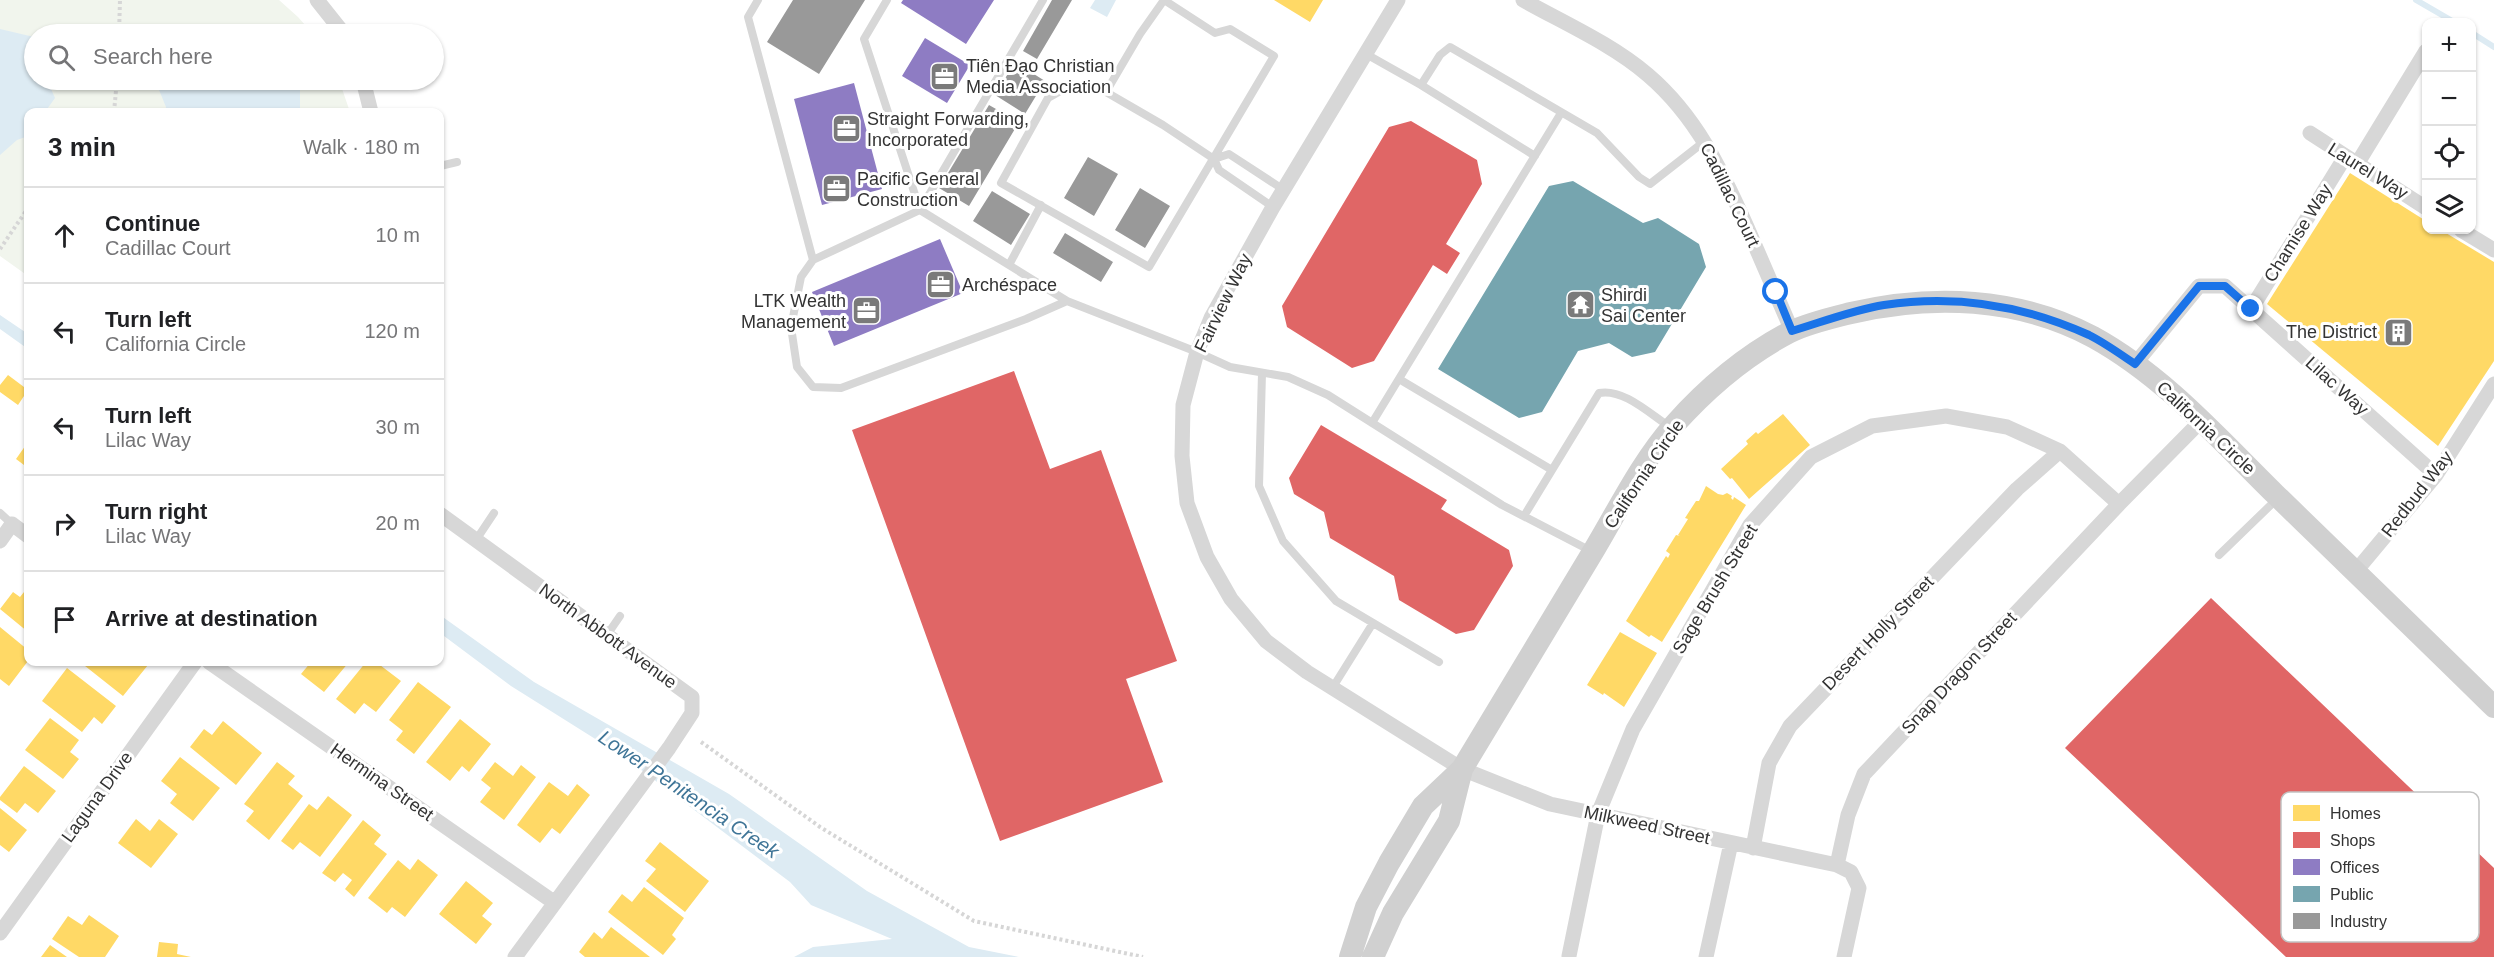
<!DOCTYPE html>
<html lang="en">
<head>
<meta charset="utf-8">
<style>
	body { margin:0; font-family:Arial,sans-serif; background:#f6f6f6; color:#202124 }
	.controls { position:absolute; right:18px; top:18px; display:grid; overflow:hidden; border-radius:12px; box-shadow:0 2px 4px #0004 }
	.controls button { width:54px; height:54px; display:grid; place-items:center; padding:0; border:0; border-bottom:2px solid #e0e0e0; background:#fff; color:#202124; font:30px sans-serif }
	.stop { position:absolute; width:18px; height:18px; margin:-14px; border:4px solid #1a73e8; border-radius:50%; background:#fff }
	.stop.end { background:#1a73e8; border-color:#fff; box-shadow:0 2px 6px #0008 }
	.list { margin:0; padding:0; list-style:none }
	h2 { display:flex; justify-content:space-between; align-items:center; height:78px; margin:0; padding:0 24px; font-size:26px }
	h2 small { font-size:20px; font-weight:400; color:#757577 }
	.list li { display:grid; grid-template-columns:39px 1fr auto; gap:18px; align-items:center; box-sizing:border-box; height:96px; padding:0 24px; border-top:2px solid #e0e0e0 }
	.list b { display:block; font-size:22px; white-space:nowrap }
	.list p { margin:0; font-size:20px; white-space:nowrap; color:#757577 }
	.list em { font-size:20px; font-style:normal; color:#757577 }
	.icon { flex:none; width:33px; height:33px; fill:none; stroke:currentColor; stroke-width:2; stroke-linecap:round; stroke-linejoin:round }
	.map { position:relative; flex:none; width:2494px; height:957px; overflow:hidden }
	.search { position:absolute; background:#fff; box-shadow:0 2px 4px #0004; left:24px; top:24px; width:420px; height:66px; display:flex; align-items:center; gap:15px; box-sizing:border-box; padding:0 21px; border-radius:33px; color:#757577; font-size:22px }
	.panel { position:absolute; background:#fff; box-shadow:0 2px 4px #0004; left:24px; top:108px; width:420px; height:558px; border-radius:12px }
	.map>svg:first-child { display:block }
	.green { fill:#f1f5ed }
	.water { fill:#ddebf3 }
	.homes { fill:#ffd966 }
	.shops { fill:#e06666 }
	.offices { fill:#8e7cc3 }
	.public { fill:#76a5af }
	.industry { fill:#999 }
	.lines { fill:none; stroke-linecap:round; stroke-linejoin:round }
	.stream { stroke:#ddebf3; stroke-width:6 }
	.path { stroke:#d6d6d6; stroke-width:4; stroke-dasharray:3 3; stroke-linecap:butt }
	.lane { stroke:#d7d7d7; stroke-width:8 }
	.street { stroke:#d7d7d7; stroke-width:15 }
	.secondary { stroke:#d0d0d0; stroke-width:22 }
	.route { stroke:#1a73e8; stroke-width:8 }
	.labels { text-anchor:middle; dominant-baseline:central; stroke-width:6; stroke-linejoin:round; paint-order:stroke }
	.poi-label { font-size:18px; fill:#333; stroke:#fff; text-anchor:start }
	.street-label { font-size:18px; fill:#333; stroke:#fff }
	.water-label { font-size:20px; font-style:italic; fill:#3f7597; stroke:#fff }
	.key { fill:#fff; stroke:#c2c2c2; stroke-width:1.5 }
	.key-label { font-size:16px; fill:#333 }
</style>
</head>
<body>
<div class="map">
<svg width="2494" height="957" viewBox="0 0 2494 957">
	<rect width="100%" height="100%" fill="#fff"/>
	<path class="green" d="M0,0H279L298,17L313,34H34V80H339L350,112H28V276L0,256Z"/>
	<path class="water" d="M1095,0H1116L1107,17L1090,8Z
		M213,28L260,34H184Z
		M0,29L34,37V80H64L48,82L55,98L45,112H28V136L17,140L0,155Z
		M155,80H300V112H165L166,107Z
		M0,315L28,334V349L0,329Z
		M440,615L534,682L729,794L867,891L969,947L1019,957H794L813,947L892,939L811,905L790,882L624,757L511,686L440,633Z"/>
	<path class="homes" d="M1274,0H1323L1310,22Z
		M2350,173L2426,221V230H2441L2494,262V361L2438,446L2267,304Z
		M8,375L28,390L18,405L0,392V385Z
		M1783,414L1810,445L1749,499L1732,478L1730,479L1721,469L1748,444L1746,441L1756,432L1758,434Z
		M28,442V468L16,459Z
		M1706,486L1718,494L1723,495L1727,493L1732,496L1731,498L1733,500L1734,497L1746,505L1662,642L1651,635L1649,637L1626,621L1666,556L1668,558L1670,554L1666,551L1676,535L1680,536L1678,535L1688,519L1685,518L1696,501H1699Z
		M28,587V632L0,609L13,592L20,597Z
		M0,627L28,650V661L9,686L0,679Z
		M1620,632L1657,653L1624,707L1604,693L1603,695L1587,685Z
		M80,662H144L148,665L123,696Z
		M311,662H349L324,692L301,674Z
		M366,662H376L401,681L376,712L364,703L355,714L336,699Z
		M67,668L116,706L102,724L94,717L82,732L42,701Z
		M418,682L451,707L414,754L396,740L403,731L389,720Z
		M50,718L79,740L70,752L79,759L63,779L25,750Z
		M460,719L491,744L469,772L462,766L450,781L426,762Z
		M223,721L262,753L236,785L190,747L204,729L212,735Z
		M180,757L220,788L193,821L170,803L177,794L161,781Z
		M277,762L295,776L288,784L303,796L269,840L246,821L254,811L244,804Z
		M495,762L513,776L521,765L536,777L504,820L480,802L491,788L481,780Z
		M24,766L56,791L38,813L25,803L17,813L0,800V797Z
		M549,782L568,796L577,784L590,795L560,834L552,828L540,843L517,825Z
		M328,796L352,815L320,857L300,842L293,850L281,841L309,804L317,810Z
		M0,808L27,830L9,852L0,845Z
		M136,819L150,831L159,819L178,834L151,868L118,843Z
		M363,820L381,835L374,844L387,854L354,897L345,889L352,880L343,873L335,882L322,873Z
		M660,842L709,881L685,912L646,881L656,869L645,861Z
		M418,859L438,875L405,917L392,907L387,913L368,898L398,860L410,870Z
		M466,881L493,903L482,916L492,924L476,944L439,914Z
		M644,887L684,918L672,935L676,939L663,955L608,912L622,894L632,902Z
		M89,915L119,936L105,957H79L52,939L68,916L82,925Z
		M611,927L650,957H585L579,952L594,932L602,939Z
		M159,942L178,944L177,954L191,957H157Z
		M50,945L67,957H41Z"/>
	<path class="shops" d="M1411,121L1477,160L1482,184L1446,244L1460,253L1447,274L1433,265L1374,361L1352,368L1287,327L1282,306L1389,127Z
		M1014,371L1050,469L1101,450L1177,661L1126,679L1163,782L1000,841L852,430Z
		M1321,425L1447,500L1441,509L1509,550L1513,566L1474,630L1456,634L1399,600L1394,576L1330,538L1324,512L1294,494L1289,478Z
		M2211,598L2494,868V957H2286L2065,748Z"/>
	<path class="offices" d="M903,0H994L966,44L901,3Z
		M925,38L970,65L947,103L902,76Z
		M854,83L882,189L822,205L794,99Z
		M940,239L963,293L834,346L812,292Z"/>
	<path class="public" d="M1573,181L1643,223L1658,218L1699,244L1706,267L1655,352L1632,357L1609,343L1578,351L1542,412L1519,418L1438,369L1549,186Z"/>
	<path class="industry" d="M793,0H865L819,74L767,42Z
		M1052,0H1072L1037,59L1023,51Z
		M1015,62L1045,81L1025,114L995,95Z
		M989,105L1019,122L969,206L939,188Z
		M1088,157L1118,174L1094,216L1064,198Z
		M1140,188L1170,206L1145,248L1115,230Z
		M992,191L1030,214L1011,245L973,221Z
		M1065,233L1113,262L1101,282L1053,253Z"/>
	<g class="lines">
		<path class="stream" d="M2416,0L2454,22
			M2472,33L2494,47"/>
		<path class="path" d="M119,34L120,0
			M114,112L117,80
			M0,249L28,208
			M701,742L820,827L974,921L1143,957"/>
		<path class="lane" d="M758,0L748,17L813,260L920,210L1043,0
			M887,0L864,39L920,210L1067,301L1197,352L1230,367L1288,377L1328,395L1502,505L1591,551
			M1164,0L1215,33L1230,29L1274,56L1149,267L1001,183L1048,98L1071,85L1106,92L1163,125L1214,159L1219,170L1273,207
			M1366,54L1421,85L1440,55L1450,47L1597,133L1639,177L1650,184L1705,141
			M1421,85L1535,156
			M1106,92L1140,34L1164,0
			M1214,159L1229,154L1284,190
			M440,166L457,162
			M813,260L801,277L791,327L797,367L813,387L841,388L1026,319L1067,301
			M1009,265L1041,205
			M1262,373L1259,486L1283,541L1336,601L1439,662
			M1399,379L1552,470
			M1372,423L1561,113
			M0,513L12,524
			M1524,516L1599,393C1623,388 1650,414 1670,427
			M476,540L494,513
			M2219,555L2278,498
			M607,635L620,616
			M1333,687L1373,623"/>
		<path class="street" d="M317,0L344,34
			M1398,0L1273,207L1211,318L1197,352L1183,405L1182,456L1187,503L1207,557L1231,599L1266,641L1307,672L1462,769L1550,804L1837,865L1851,872L1859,888L1844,957
			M1523,0C1564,23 1612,44 1648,75C1696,116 1721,169 1747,227C1762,261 1777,296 1792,331
			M363,80L371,112
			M2310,133L2426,208
			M2357,164L2426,51
			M2461,230L2494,250
			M2251,309L2345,157
			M2135,364L2199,286H2225L2436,475
			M440,514L692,697V713L669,748L515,957
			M0,541L12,524L28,536
			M2356,571L2436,475L2494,384
			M209,662L555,903
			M1753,848L1769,763L1790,726L2017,489L2060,451
			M1837,865L1848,815L1864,774L2119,504L2201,421
			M0,933L195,662
			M1569,956L1598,814L1633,729L1750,525L1811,457L1872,426L1946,416L2007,427L2060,451L2119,504
			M1706,957L1731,843"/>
		<path class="secondary" d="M1350,957L1366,907L1389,863L1423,806L1462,769C1506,696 1550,623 1594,550C1619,508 1642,461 1674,425C1707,388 1746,355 1790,332C1809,323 1831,318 1851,313C1932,294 2018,297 2093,337C2164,376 2218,438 2275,494C2348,565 2421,635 2494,707
			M1373,957L1393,913L1449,821L1462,769"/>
	</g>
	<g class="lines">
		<path class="route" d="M1776,292L1792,331C1822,322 1853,310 1884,305C1956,294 2023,305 2089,335C2105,343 2120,354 2135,364L2199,286H2225L2251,309"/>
	</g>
	<defs>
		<symbol id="office-square" viewBox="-11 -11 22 22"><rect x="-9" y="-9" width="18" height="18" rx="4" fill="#7a7a7a" stroke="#fff"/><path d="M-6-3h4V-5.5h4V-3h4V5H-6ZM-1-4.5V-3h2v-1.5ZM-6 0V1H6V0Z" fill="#fff"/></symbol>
		<symbol id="temple-square" viewBox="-11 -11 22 22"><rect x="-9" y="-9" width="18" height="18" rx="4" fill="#7a7a7a" stroke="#fff"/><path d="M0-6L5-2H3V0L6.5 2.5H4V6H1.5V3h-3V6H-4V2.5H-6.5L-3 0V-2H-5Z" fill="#fff"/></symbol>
		<symbol id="building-square" viewBox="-11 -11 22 22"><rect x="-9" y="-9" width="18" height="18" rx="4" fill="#7a7a7a" stroke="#fff"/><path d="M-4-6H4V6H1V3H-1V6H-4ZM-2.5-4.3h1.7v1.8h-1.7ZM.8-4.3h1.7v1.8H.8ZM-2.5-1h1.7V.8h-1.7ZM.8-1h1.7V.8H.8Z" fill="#fff"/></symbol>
	</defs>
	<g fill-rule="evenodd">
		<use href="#office-square" x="928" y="60" width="33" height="33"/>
		<use href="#office-square" x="830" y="112" width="33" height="33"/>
		<use href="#office-square" x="820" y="172" width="33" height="33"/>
		<use href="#office-square" x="924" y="268" width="33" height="33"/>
		<use href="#temple-square" x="1564" y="288" width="33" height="33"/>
		<use href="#office-square" x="850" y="294" width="33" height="33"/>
		<use href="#building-square" x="2382" y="316" width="33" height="33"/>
	</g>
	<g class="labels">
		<g class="poi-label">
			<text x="966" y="66">Tiên Đạo Christian<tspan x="966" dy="21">Media Association</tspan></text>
			<text x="867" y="119">Straight Forwarding,<tspan x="867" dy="21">Incorporated</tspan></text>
			<text x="857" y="179">Pacific General<tspan x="857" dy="21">Construction</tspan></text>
			<text x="962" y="285">Archéspace</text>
			<text x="1601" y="295">Shirdi<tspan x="1601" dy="21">Sai Center</tspan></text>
			<text x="846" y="301" text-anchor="end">LTK Wealth<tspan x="846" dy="21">Management</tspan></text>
			<text x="2377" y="332" text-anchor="end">The District</text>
		</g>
		<g class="street-label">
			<text transform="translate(2368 171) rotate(32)">Laurel Way</text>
			<text transform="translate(1730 195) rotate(64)">Cadillac Court</text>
			<text transform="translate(2298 233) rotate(-58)">Chamise Way</text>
			<text transform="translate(1223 303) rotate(-64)">Fairview Way</text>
			<text transform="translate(2337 386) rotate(42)">Lilac Way</text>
			<text transform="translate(2206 428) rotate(43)">California Circle</text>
			<text transform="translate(1644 474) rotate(-56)">California Circle</text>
			<text transform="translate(2417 494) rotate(-52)">Redbud Way</text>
			<text transform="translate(1715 589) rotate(-59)">Sage Brush Street</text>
			<text transform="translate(1878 633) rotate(-46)">Desert Holly Street</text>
			<text transform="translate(608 636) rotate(36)">North Abbott Avenue</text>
			<text transform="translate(1959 673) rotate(-47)">Snap Dragon Street</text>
			<text transform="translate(382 782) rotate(35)">Hermina Street</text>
			<text transform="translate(97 797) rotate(-54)">Laguna Drive</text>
			<text transform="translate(1647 825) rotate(12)">Milkweed Street</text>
		</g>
		<g class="water-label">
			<text transform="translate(689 794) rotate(34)">Lower Penitencia Creek</text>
		</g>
	</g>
	<rect x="2281" y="792" width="198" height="150" rx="9" class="key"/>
	<rect x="2293" y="805" width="27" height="16" fill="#ffd966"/>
	<rect x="2293" y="832" width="27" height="16" fill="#e06666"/>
	<rect x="2293" y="859" width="27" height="16" fill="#8e7cc3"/>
	<rect x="2293" y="886" width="27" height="16" fill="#76a5af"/>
	<rect x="2293" y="913" width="27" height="16" fill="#999"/>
	<g class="key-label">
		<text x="2330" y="819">Homes</text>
		<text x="2330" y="846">Shops</text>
		<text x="2330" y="873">Offices</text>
		<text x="2330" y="900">Public</text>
		<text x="2330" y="927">Industry</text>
	</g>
</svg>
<div class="controls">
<button>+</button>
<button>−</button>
<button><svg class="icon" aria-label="locate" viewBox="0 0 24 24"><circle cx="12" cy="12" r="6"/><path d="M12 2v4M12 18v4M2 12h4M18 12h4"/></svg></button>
<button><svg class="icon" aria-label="layers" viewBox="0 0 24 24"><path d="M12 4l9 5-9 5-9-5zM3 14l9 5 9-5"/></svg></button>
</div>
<div class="stop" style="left:1776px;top:292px"></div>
<div class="stop end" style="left:2251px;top:309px"></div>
<div class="search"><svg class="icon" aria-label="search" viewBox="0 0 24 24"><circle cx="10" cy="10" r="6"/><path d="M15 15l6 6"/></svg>Search here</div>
<section class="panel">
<h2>3 min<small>Walk · 180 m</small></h2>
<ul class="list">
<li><svg class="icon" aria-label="ahead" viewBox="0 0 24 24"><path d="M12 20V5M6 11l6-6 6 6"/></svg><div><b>Continue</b><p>Cadillac Court</p></div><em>10 m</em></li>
<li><svg class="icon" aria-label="left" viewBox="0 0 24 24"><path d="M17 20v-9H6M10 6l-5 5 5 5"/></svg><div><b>Turn left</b><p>California Circle</p></div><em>120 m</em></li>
<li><svg class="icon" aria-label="left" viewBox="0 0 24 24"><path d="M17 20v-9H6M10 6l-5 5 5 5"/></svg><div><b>Turn left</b><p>Lilac Way</p></div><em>30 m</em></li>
<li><svg class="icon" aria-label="right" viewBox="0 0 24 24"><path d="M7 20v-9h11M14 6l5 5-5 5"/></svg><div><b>Turn right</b><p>Lilac Way</p></div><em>20 m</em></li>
<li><svg class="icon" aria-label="arrive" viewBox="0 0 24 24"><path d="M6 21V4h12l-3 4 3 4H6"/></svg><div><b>Arrive at destination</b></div></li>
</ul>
</section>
</div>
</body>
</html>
